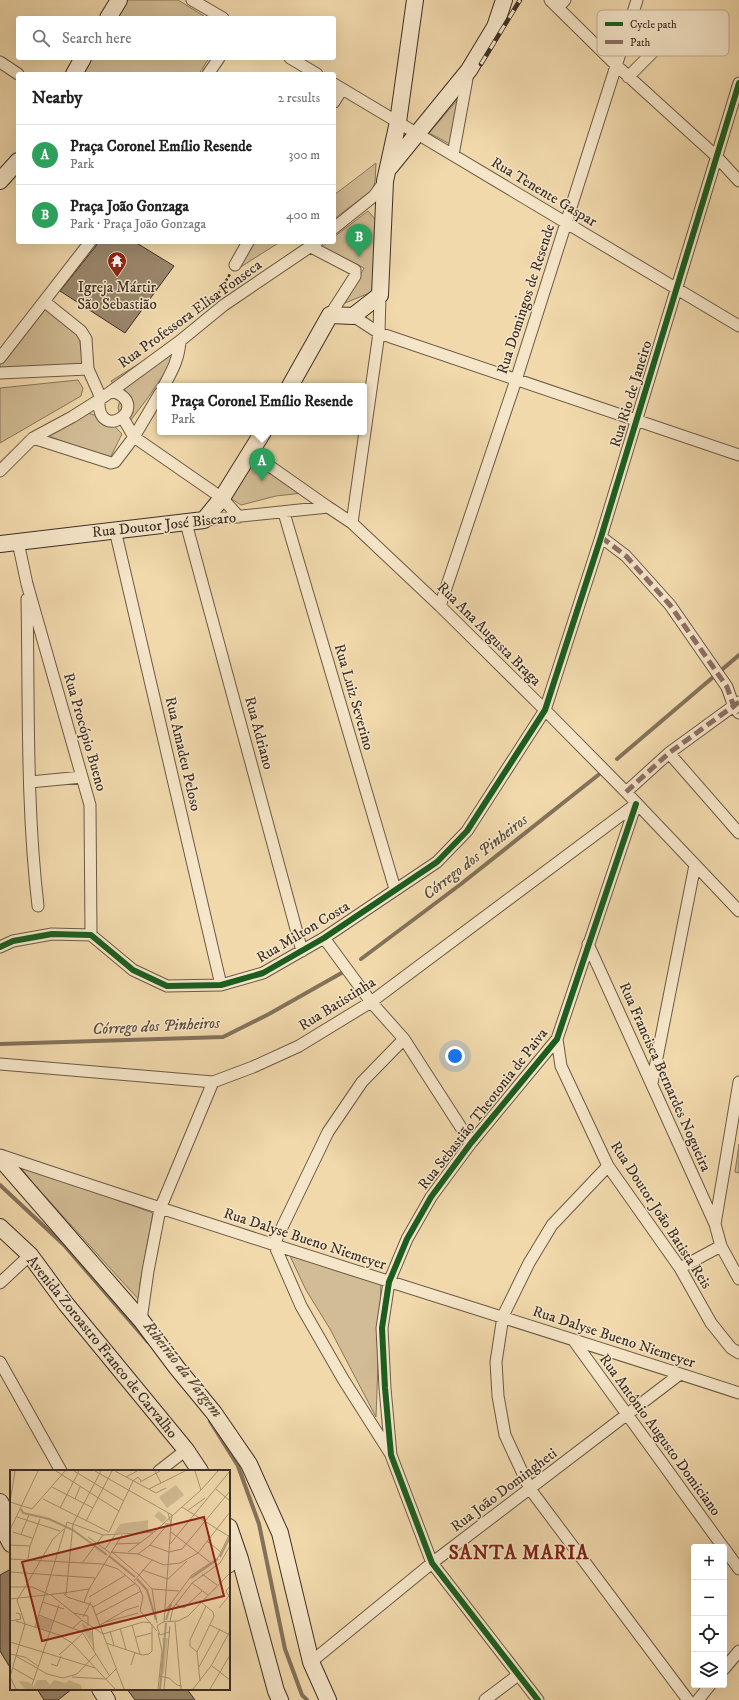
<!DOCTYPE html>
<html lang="en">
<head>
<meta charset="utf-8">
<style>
	body { margin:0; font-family:"IM FELL DW Pica",serif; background:#f6f6f6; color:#202124 }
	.controls { position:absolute; right:12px; bottom:12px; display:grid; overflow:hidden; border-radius:4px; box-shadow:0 4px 16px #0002 }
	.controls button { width:36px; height:36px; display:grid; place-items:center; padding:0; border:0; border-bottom:1px solid #e0e0e0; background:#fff; color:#202124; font:20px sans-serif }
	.you { position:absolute; left:455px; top:1056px; width:14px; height:14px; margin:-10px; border:3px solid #fff; border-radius:50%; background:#1a73e8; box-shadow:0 0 0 6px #1a73e833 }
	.badge { display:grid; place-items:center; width:26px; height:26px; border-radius:50%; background:#8f2418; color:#fff; font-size:13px; font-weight:700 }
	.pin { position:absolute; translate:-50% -33px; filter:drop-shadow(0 1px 2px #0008) }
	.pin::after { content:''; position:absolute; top:21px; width:14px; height:12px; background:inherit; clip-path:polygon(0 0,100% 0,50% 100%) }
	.popup { position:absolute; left:157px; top:383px; width:210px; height:52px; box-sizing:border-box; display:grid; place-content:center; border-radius:4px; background:#fff; filter:drop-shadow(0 1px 3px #0005); font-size:13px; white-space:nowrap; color:#757577 }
	.popup b { font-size:15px; color:#202124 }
	.popup::after { content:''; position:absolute; left:50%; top:100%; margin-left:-8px; border:8px solid transparent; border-top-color:#fff }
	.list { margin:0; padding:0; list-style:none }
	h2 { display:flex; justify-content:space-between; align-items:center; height:52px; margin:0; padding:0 16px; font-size:17px }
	h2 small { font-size:13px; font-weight:400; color:#757577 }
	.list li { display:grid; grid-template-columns:26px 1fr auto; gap:12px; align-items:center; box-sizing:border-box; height:60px; padding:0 16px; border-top:1px solid #e0e0e0 }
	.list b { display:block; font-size:15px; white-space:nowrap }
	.list p { margin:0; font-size:13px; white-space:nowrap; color:#757577 }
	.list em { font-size:13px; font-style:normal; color:#757577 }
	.icon { flex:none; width:22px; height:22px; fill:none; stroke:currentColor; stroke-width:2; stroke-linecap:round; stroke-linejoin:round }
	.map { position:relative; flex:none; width:739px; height:1700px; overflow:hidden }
	.search { position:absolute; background:#fff; box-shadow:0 4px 16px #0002; left:16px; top:16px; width:320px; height:44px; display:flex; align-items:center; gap:10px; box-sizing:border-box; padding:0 14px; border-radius:4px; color:#757577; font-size:15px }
	.panel { position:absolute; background:#fff; box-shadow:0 4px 16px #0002; left:16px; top:72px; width:320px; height:172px; border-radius:4px }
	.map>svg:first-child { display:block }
	.green { fill:#d2bc95; stroke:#87765e }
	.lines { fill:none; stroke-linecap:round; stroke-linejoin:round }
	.stream { stroke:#83725b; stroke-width:4 }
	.building { fill:#9a876c; stroke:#3c2f26 }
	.street-casing { stroke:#695a48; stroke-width:13 }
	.secondary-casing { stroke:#3c2f26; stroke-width:18 }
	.path { stroke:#3c2f26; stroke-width:2.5; stroke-dasharray:3 2; stroke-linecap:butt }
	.street { stroke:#f6e6c9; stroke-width:11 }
	.secondary { stroke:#f6e6c9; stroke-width:16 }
	.rail-casing { stroke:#3c2f26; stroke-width:4.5 }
	.rail { stroke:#f6e6c9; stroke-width:3; stroke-dasharray:9; stroke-linecap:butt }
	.quiet { stroke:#8d6e63; stroke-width:5; stroke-dasharray:10 5; stroke-linecap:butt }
	.cycleway-casing { stroke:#f6e6c9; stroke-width:8 }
	.cycleway { stroke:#1b5e20; stroke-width:6 }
	.labels { text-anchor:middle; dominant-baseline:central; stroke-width:3; stroke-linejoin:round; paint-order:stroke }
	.street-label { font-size:15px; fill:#3c2f26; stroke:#f6e6c9 }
	.poi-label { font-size:15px; fill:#3c2f26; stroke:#f6e6c9 }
	.water-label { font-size:16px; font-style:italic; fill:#5a4b3c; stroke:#f6e6c9 }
	.district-label { font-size:19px; font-weight:bold; letter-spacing:1px; fill:#7a1f14; stroke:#f6e6c9 }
	.inset-river { fill:none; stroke:#b39f7e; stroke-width:2 }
	.inset-road { fill:none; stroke:#a99576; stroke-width:1 }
	.view { fill:#8f2418; fill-opacity:0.15; stroke:#8f2418; stroke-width:2 }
	.inset-edge { fill:none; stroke:#3c2f26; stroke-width:2 }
	.key { fill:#f6e6c9; stroke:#beaf98; stroke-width:1 }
	.key-label { font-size:11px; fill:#3c2f26 }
</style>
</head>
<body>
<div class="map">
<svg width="739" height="1700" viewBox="0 0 739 1700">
	<rect width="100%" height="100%" fill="#f1d9ac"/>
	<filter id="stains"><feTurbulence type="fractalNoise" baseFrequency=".005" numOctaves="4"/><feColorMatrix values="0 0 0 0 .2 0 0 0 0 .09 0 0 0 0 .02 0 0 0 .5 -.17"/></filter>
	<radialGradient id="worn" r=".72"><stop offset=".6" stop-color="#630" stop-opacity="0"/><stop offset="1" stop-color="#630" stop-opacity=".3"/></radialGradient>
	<path class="green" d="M121,0H178L207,18H110Z
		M87,58H209L199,74H78Z
		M470,85L450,144L429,133Z
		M376,163L375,182L372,190L334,219V195Z
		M368,211L376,220L372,292L345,303L364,268L322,247L328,242H334V237Z
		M252,242H280L236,270Z
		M45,306L79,334L83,366L0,370V363Z
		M174,342V359L150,395L124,429L118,408L121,395L111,381Z
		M78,380L83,388L81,396L0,443V388Z
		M87,413L107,418L122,434L109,460L39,432Z
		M250,465L263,469L303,493L276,496L241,505L230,498Z
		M739,1144V1173L735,1172Z
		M19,1165L153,1213L140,1284V1301L32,1182Z
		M290,1256L381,1283L376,1417L330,1329L306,1290Z"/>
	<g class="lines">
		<path class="stream" d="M617,759L739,655
			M361,959L461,884L602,772
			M0,1044L223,1037L269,1014L345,971
			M0,1185L64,1245L148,1342
			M210,1421L238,1466L259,1524L285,1649L302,1695L307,1700"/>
	</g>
	<path class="building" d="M97,242H135L174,266L125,333L60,291L96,246Z
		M11,1569V1669L0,1651V1575Z
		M37,1689H72L58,1700H44Z
		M127,1689H187L195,1700H135Z"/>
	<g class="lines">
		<defs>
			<path id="street" d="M192,0L223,18
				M550,0L617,66L716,156L739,181
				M558,8L565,0
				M290,58L317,74
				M0,62L18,74
				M208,74L219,58
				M628,77L665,40
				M334,84L739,326
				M334,102L342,89
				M453,155L468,73
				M334,228L374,196L385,181
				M311,247L355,270V276L330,315
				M235,265L248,242
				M45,302L81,331L86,339L88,369L101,398
				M353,316L379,333L739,455
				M0,358L90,242
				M0,373L88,369
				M164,386C172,371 179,359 180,341
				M115,392C152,408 97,444 99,400L109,393Z
				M109,393L180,341L224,305L317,242
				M123,418L134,437L222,498L239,517
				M33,438L111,463L115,462L134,437L160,393
				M251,453L328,507L352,523L440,606L545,710L626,792L739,911
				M0,471L33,438L72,417L99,400
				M284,513L395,889
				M204,520L328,507
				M186,523L302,951
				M352,523L379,333L380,295
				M115,530L221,985
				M601,537L626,556L670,605L727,687L734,707L739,713
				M18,542L27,584L90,805L91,935
				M27,599C29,701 26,805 38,906
				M440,606L516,380L637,0
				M669,753L739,833
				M30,782L82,777
				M626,792L669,753L739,702
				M324,938L371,1002L404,1039L471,1143
				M588,944L715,1224
				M0,947L13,941L52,934L91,935L133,970L167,986L221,985L263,973L324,938L437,862L467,831L545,710L601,537L739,83
				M557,1039L561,1066L608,1166L680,1268L711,1323L731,1348L739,1353
				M0,1064L213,1082L253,1067L299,1046L371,1002L636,804
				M739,1082L715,1224L721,1246L739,1279
				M652,1083L695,865
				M0,1155C245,1238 493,1313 739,1393
				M608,1166L552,1225L529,1263L503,1316L496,1362L498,1396L505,1435L530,1489L688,1700
				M680,1268L721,1246
				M0,1283L30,1255
				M141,1320L148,1271L160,1209L213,1082
				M574,1341L723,1547
				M0,1362L61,1471
				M390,1453L343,1379L301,1306L274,1244L328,1132L362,1082L404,1039
				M159,1471L186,1450
				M724,1548L739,1569
				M229,1567L240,1559
				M311,1662L432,1563L680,1374
				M724,1669L739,1651
				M485,1700L518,1675
				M538,1700L432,1563L391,1455L385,1388L382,1328L389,1282L407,1239L431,1197L471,1143L557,1039L636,804
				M698,1700L710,1685"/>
			<path id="secondary" d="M108,18L119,0
				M74,74L83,58
				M390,167L469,70L495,27L504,0
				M0,181L18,161
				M290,386L330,315L353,316L380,295L385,181L398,122L415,0
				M0,544L204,520L222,498L263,432
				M0,1158L141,1320L177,1368L214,1413L249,1464L280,1533L311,1662L328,1700
				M0,1227L30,1255L66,1304L186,1450L200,1471
				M0,1502L11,1523
				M0,1523L11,1544
				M229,1527L240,1559L276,1691L280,1700
				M100,1689L107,1700"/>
		</defs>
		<use href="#street" class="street-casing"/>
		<use href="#secondary" class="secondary-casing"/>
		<path class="path" d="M218,294L230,274"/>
		<use href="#street" class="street"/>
		<use href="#secondary" class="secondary"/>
		<defs>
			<path id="rail" d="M481,64L520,0"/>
		</defs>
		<use href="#rail" class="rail-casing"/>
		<use href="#rail" class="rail"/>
		<path class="quiet" d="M601,537L626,556L670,605L727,687L734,707L739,713
			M626,792L669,753L739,702"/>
		<defs>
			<path id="cycleway" d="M0,947L13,941L52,934L91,935L133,970L167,986L221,985L263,973L324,938L437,862L467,831L545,710L601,537L739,83
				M538,1700L432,1563L391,1455L385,1388L382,1328L389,1282L407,1239L431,1197L471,1143L557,1039L636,804"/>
		</defs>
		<use href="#cycleway" class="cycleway-casing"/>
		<use href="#cycleway" class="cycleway"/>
	</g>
	<defs>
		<symbol id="temple-pin" viewBox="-11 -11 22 30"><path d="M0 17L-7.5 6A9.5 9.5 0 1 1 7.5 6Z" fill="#8f2418" stroke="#f6e6c9"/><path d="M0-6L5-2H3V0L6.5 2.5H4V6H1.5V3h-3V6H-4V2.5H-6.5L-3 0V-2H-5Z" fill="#fff"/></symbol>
	</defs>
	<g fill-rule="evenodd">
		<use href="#temple-pin" x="106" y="250" width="22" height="30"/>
	</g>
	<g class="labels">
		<g class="street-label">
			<text transform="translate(544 192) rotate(31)">Rua Tenente Gaspar</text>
			<text transform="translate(526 299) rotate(-72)">Rua Domingos de Resende</text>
			<text transform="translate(190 314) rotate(-36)">Rua Professora Elisa Fonseca</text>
			<text transform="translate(631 394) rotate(-73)">Rua Rio de Janeiro</text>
			<text transform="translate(164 525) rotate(-6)">Rua Doutor José Biscaro</text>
			<text transform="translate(489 634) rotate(45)">Rua Ana Augusta Braga</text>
			<text transform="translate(354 697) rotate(74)">Rua Luiz Severino</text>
			<text transform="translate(85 732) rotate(74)">Rua Procópio Bueno</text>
			<text transform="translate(259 733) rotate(75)">Rua Adriano</text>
			<text transform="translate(183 754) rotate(77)">Rua Amadeu Peloso</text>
			<text transform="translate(303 932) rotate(-31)">Rua Milton Costa</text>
			<text transform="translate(337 1004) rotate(-32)">Rua Batistinha</text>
			<text transform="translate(665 1077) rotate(66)">Rua Francisca Bernardes Nogueira</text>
			<text transform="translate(483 1109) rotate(-52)">Rua Sebastião Theotonia de Paiva</text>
			<text transform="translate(661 1215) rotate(57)">Rua Doutor João Batista Reis</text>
			<text transform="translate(305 1239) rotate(18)">Rua Dalyse Bueno Niemeyer</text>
			<text transform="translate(614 1337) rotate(18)">Rua Dalyse Bueno Niemeyer</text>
			<text transform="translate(102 1347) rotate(51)">Avenida Zoroastro Franco de Carvalho</text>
			<text transform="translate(660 1435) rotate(54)">Rua Antônio Augusto Domiciano</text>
			<text transform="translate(504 1490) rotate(-37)">Rua João Domingheti</text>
		</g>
		<g class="poi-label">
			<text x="117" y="287">Igreja Mártir<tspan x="117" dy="17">São Sebastião</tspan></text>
		</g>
		<g class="water-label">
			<text transform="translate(475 857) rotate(-38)">Córrego dos Pinheiros</text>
			<text transform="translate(156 1026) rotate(-3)">Córrego dos Pinheiros</text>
			<text transform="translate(183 1369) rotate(52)">Ribeirão da Vargem</text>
		</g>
		<g class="district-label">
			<text x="519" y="1553">SANTA MARIA</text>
		</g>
	</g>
	<g transform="translate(10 1470)">
		<rect width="220" height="220" fill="#f1d9ac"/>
		<path d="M166,15L174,25L157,38L149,27ZM149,41L157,48L153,53L144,46ZM138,50V61L104,64L110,54ZM29,146L43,151L39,161L26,157ZM72,152L82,162L83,176L74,162ZM152,168H158L154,203L151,205L154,180ZM27,210H36L40,215L44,210L56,213L59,210L71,215L72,219H15L8,211L18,212L24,216Z" fill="#d2bc95"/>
		<path class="inset-river" d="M11,39L13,43L39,49L63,60L97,85M99,86L125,107M210,87L220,67M181,108L208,89M127,109L137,120L146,150M156,150L161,134M150,219L156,153"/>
		<path class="inset-road" d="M46,1L109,41M64,1L114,31M85,1L162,45L161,54L158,43M105,1L146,23L156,18M145,1L151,13M185,1L191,20M116,7L127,1M130,12L150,1M42,17L83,38M139,19L175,1M206,19L220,31M33,29L99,62L123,11L128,7L131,11M65,29L70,17M0,32L22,39L55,1M0,32L5,1M172,37L220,67M50,38L69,1M177,41L195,28M7,47L50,61M76,51L102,1M0,60L28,1M3,62L22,68M161,62L201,93M11,64L19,45M78,67L100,83M197,71L212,83M106,74L130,73M160,74L220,1M0,75L20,76M140,75L159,82L172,79L220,21M95,79L105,65M101,82L128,84L154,95L170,93L188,83L220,42M102,82L129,105L142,119L147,153M118,82L143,63M128,84L140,75L158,54M0,89L93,94L108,99L129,117L133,127L130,141L147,161M18,89L20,76L30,49M73,92L93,65M132,100L158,109L177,91M0,102L85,108M192,104L207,115M124,111L142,90M182,113L198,125M0,117H22L38,124M15,117L43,69L54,59M142,119L169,121M53,123L79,119M41,125L71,149M56,125L63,54L91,1M79,127L116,105M0,129L53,123L57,127L82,135L114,219M32,132L54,139M74,132L79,119L112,65M165,134L174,138L192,121M83,137L126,113M209,138L219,126L216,121L220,116M156,140L182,105L208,88L220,63M64,143L78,146V156M29,145L72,162L99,205M86,145L131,121M73,147L81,132M72,150L93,164L133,152L141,153M0,151L11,149L10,144L6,143M6,151L49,165L62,173L105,219M160,151L163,138L182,113L210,93L220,76M96,152L128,143M154,152L161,54H155M165,152L171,219M15,154L7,130L15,117M90,155L116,140L129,136M122,155L130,184M200,155L220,165M25,157L57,52L93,65L144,62L191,20L208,1M63,158L72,150M82,158L84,181M110,158L116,179M100,161L104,175M159,162L150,165L147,156L153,152L168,151L178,146L220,103M126,167L142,163M0,172L85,198M96,173L132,185L139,184L142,181V154M187,182L180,176V170L196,136M0,184L15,187L28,196M49,185L73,163M6,186L37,204L53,208L67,204L86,184M41,194L47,196L51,186M121,195L125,182M202,196L220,210M189,197L210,159M3,198L24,210M149,206L159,208L167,215L172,216M0,207L15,154M0,207L6,219M62,207L96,209L106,199M190,211L187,182L204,146L203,142L191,132M22,215L49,135M148,219L152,181L148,163M154,219L160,156M183,219L201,196L220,161M200,219L220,185"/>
		<path class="view" d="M194,47L214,126L32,171L12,92Z"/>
		<rect width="220" height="220" class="inset-edge"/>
	</g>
	<rect x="597" y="10" width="132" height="46" rx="6" class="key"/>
	<rect x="605" y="22" width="18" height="4" fill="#1b5e20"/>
	<rect x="605" y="40" width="18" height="4" fill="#8d6e63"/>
	<g class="key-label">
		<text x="630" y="28">Cycle path</text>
		<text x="630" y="46">Path</text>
	</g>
	<rect width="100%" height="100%" filter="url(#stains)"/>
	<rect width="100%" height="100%" fill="url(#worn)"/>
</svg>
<div class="controls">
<button>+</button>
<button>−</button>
<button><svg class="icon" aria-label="locate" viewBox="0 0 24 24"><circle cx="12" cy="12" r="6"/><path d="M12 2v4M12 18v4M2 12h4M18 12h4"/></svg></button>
<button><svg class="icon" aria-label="layers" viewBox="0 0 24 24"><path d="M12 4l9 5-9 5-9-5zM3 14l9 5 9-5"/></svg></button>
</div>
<div class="you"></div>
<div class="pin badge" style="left:262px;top:481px;background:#2e9e5b">A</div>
<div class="popup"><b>Praça Coronel Emílio Resende</b>Park</div>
<div class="pin badge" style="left:359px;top:257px;background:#2e9e5b">B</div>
<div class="search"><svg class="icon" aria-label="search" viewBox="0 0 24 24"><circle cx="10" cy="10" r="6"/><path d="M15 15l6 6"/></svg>Search here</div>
<section class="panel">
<h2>Nearby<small>2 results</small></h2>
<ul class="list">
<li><span class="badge" style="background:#2e9e5b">A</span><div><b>Praça Coronel Emílio Resende</b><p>Park</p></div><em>300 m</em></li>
<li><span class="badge" style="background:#2e9e5b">B</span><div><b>Praça João Gonzaga</b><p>Park · Praça João Gonzaga</p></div><em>400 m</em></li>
</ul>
</section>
</div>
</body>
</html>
